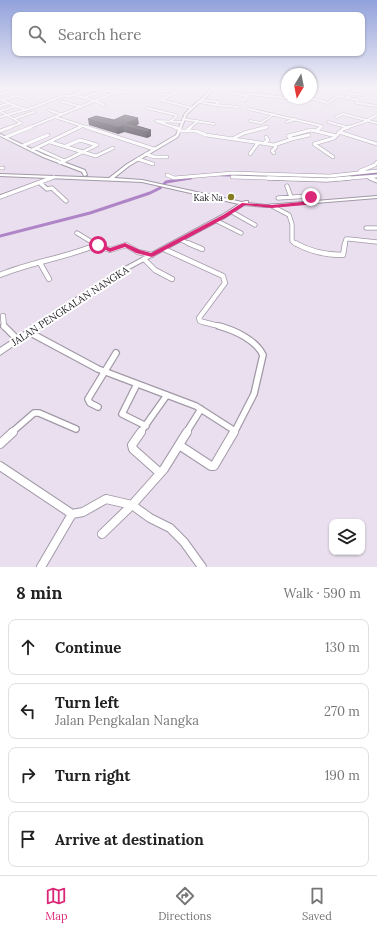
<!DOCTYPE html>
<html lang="en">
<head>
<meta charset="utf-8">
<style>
	body { margin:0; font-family:Lora,serif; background:#f6f6f6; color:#222 }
	.controls { position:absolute; right:12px; bottom:12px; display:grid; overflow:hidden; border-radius:8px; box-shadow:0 1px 3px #0004 }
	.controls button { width:36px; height:36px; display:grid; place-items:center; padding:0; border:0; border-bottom:1px solid #e0e0e0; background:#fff; color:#222; font:20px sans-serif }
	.compass { position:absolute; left:281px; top:68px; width:36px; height:36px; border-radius:50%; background:#fff; box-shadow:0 1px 3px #0004; rotate:190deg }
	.stop { position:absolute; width:12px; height:12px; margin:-9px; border:3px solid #db2777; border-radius:50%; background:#fff }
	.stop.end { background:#db2777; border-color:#fff; box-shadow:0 1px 4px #0008 }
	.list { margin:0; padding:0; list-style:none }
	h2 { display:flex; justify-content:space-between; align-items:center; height:52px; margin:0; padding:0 16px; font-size:17px }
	h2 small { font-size:13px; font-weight:400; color:#767676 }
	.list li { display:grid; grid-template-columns:26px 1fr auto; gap:12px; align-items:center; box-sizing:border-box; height:56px; margin:0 8px 8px; padding:0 8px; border:1px solid #e0e0e0; border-radius:8px }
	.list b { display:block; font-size:15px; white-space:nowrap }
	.list p { margin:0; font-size:13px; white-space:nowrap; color:#767676 }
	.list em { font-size:13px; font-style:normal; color:#767676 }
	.icon { flex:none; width:22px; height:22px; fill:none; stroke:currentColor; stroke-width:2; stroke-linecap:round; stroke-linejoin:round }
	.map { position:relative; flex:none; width:377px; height:567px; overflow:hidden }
	.search { position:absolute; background:#fff; box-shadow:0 1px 3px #0004; left:12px; right:12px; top:12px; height:44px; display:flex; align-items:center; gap:10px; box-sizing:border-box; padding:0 14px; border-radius:8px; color:#767676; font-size:15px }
	.sheet { height:308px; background:#fff }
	nav { display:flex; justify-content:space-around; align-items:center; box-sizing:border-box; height:56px; border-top:1px solid #e0e0e0; background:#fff; font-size:11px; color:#767676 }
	nav a { display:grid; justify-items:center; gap:2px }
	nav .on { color:#db2777 }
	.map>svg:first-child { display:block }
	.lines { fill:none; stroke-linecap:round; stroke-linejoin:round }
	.canal-far1 { stroke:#b085c8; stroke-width:2.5 }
	.canal { stroke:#b085c8; stroke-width:3 }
	.street-far5-casing { stroke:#a299a7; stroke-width:3 }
	.street-far4-casing { stroke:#a299a7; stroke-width:4 }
	.street-far3-casing { stroke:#a299a7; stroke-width:5 }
	.street-far2-casing { stroke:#a299a7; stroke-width:6 }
	.street-far1-casing { stroke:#a299a7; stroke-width:8 }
	.street-casing { stroke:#a299a7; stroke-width:10 }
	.secondary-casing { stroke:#a299a7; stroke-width:2 }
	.street-far5 { stroke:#fff; stroke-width:2 }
	.street-far4 { stroke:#fff; stroke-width:3 }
	.street-far3 { stroke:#fff; stroke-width:3.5 }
	.street-far2 { stroke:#fff; stroke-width:4.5 }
	.street-far1 { stroke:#fff; stroke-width:5.5 }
	.street { stroke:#fff; stroke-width:8 }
	.secondary { fill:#fff; fill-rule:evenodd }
	.wall { fill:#403a45 }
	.shaded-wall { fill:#343038 }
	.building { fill:#4b4450; stroke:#343038 }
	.route { fill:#db2777 }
	.poi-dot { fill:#857c22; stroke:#fff; stroke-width:1.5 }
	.labels { text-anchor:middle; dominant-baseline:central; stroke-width:4; stroke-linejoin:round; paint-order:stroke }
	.far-poi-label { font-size:9px; fill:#242026; stroke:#fff; text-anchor:end }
	.street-label { font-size:10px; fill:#242026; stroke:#fff }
</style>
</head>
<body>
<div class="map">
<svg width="377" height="567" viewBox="0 0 377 567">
	<rect width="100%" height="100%" fill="#e9dfee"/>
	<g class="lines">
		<path class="canal-far1" d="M220,175L309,177
			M328,177L377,174
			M184,179L191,178"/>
		<path class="canal" d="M0,236L90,213L150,193L160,188L166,182L190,178"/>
		<defs>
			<path id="street-far5" d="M180,87L176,92L161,100L192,108
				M204,87L247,96L250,94L287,98
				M233,87H239
				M346,87L345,89L354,90L347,98
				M140,89L175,92
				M89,90L124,92L143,87
				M283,90H287
				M0,94L14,90
				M351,94L364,95
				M74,95L96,101L104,105
				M85,97L101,92
				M291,98L315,99L328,103L338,96L358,100L357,103L377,106
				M238,99L245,100L247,96
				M0,100L17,96L27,99
				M1,100L26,110
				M60,101L81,107
				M200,102L215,105L219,102L202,100
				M215,105L238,107
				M0,106L10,103
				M147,108L176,115V117L171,121
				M249,109L322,126L320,128
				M49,110L62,115
				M0,111L21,123L8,128
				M0,111L16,106
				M0,117L35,107L62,96H70L89,90L91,87
				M55,117L89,128
				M336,117L343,114L377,123
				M14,119L34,112
				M183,119L214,124
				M250,121L261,123L274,114
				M287,122L295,119
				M328,122L346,127
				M28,128L119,91
				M78,128L82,126
				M177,128L156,121L182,122
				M189,128L198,121
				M263,128L267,127
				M346,128L364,122L377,115"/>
			<path id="street-far4" d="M86,127L154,149
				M174,127L180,129
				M321,127L316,131L336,136
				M187,130L191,127
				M0,131L11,127
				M179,131H196L206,135L274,145L292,139L288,136L311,130L316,131
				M339,132L377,144
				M6,137L31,127
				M234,138L244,133L267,127
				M292,139L309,135
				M50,142L96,156L113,148
				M263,144L268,140L266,137
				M24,145L48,135
				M274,145L276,147L272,151L274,153
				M36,148L65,161
				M32,150L80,127
				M146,154L154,157H167
				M250,154L258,143
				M333,157L314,144L334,138L343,129L349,127
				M138,159L153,164
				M60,163L97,145L80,140L66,146
				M0,168H3
				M360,171L375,165L377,162
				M167,175L174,178L233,173L330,176L377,171
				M232,177L300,179
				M370,178L373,179
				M48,179L54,177
				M338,179L377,176"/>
			<path id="street-far3" d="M268,178L327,180L350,178
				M370,178L377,181
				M40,183L47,189L52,188L66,201
				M287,186L291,197
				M0,197L51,178
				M278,198L310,196L314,203
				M272,206L289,215L292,224V241L296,244
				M232,212L255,225
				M217,221L241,233
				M366,228H377
				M77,233L95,244
				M181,240L190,244
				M345,244L346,239H349L377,242"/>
			<path id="street-far2" d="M93,243L96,245
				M188,243L202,249
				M295,243C309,251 327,255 343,255L345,243
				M164,249L223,276L225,283L199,318L200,321L203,322L223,327
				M144,259L155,270L172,279
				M40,263L49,279
				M0,275C31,262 65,258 96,245L110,250L126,245L138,252L152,255
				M3,316L4,327"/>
			<path id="street-far1" d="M4,326L18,340
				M29,332L98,369L196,406L235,431L254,394L263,355C256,340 234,330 219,326
				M137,384L122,414L146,426
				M98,407L90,403L88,399L116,353
				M11,433L34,413H39L76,429
				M140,433L167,395
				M186,433L201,409
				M234,433L235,431"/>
			<path id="street" d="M141,432L132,445L133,449L160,473
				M0,444L13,432
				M179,445L211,466H214L234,432
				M0,466L72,514L83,512L106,499L132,505L150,518L170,528L184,542L202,567
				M102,534L132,505L164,469L187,432
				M41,567L72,514"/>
			<path id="secondary" d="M214,87H217L187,114L178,137L129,166L114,178L142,180L242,202L246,201H248V203L266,205L377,196V198L266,207L244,205L226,217L116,276L0,355V348L112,274L222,215L239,204L142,182L0,176V174L109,178L127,164L176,135L185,113Z
				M0,134L45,155L85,170L87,175L84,176L82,172L43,157L0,136Z"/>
		</defs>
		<use href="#street-far5" class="street-far5-casing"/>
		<use href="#street-far4" class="street-far4-casing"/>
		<use href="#street-far3" class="street-far3-casing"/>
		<use href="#street-far2" class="street-far2-casing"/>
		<use href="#street-far1" class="street-far1-casing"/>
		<use href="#street" class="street-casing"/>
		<use href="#secondary" class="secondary-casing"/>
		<use href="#street-far5" class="street-far5"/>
		<use href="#street-far4" class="street-far4"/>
		<use href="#street-far3" class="street-far3"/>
		<use href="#street-far2" class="street-far2"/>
		<use href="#street-far1" class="street-far1"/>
		<use href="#street" class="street"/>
		<use href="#secondary" class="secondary"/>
	</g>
	<path class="wall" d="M88,119L114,120L139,124L135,125L151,130V136L147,138L124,132L118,134L89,125Z"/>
	<path class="shaded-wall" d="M138,118L139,124L130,128L127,123Z
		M123,126L124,132L118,134L117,128Z
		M151,130V136L147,138L146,132Z"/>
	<path class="building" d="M125,115L138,118L127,123L151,130L146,132L123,126L117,128L88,119L96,116L114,120Z"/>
	<linearGradient id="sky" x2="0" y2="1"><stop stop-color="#91a1db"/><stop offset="0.52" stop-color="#f5f1f7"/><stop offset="1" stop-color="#f5f1f7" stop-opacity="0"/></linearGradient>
	<rect width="377" height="167" fill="url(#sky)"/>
	<path class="route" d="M311,195L313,197L315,204L272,208L245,205L227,217L152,257L136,253L125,247L110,252L95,245L98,243L110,248L125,243L140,250L151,253L223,215L242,203L272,205L311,201L308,197Z"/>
	<circle class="poi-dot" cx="231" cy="197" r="4"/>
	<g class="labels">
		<g class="far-poi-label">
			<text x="223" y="197">Kak Na</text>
		</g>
		<g class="street-label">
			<text transform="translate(70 306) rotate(-33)">JALAN PENGKALAN NANGKA</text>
		</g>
	</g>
</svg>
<div class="controls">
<button><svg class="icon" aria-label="layers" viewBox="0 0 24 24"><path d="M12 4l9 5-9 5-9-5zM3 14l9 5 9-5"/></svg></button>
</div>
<svg class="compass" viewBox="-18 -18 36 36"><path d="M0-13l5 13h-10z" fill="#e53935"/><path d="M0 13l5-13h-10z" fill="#767676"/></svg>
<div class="stop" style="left:98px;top:245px"></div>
<div class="stop end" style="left:311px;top:197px"></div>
<div class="search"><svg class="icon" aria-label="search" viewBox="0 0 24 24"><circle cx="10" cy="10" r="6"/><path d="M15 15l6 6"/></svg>Search here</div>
</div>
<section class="sheet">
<h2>8 min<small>Walk · 590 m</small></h2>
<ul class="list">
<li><svg class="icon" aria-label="ahead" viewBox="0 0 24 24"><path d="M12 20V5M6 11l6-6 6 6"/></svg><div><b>Continue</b></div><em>130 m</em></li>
<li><svg class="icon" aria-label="left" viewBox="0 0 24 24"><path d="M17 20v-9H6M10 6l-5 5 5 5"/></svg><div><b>Turn left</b><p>Jalan Pengkalan Nangka</p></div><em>270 m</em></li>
<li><svg class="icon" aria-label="right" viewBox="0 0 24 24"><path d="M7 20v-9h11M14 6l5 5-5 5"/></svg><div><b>Turn right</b></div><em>190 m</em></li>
<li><svg class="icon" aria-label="arrive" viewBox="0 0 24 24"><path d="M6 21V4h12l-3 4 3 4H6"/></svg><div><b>Arrive at destination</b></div></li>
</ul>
</section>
<nav>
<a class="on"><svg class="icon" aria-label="map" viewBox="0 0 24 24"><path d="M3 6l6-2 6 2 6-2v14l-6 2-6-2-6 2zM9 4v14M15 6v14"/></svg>Map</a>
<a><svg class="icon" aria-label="directions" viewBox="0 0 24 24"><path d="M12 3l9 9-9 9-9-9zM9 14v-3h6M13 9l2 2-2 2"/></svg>Directions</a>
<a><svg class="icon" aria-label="saved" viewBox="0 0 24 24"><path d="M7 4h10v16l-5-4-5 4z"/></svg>Saved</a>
</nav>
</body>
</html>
